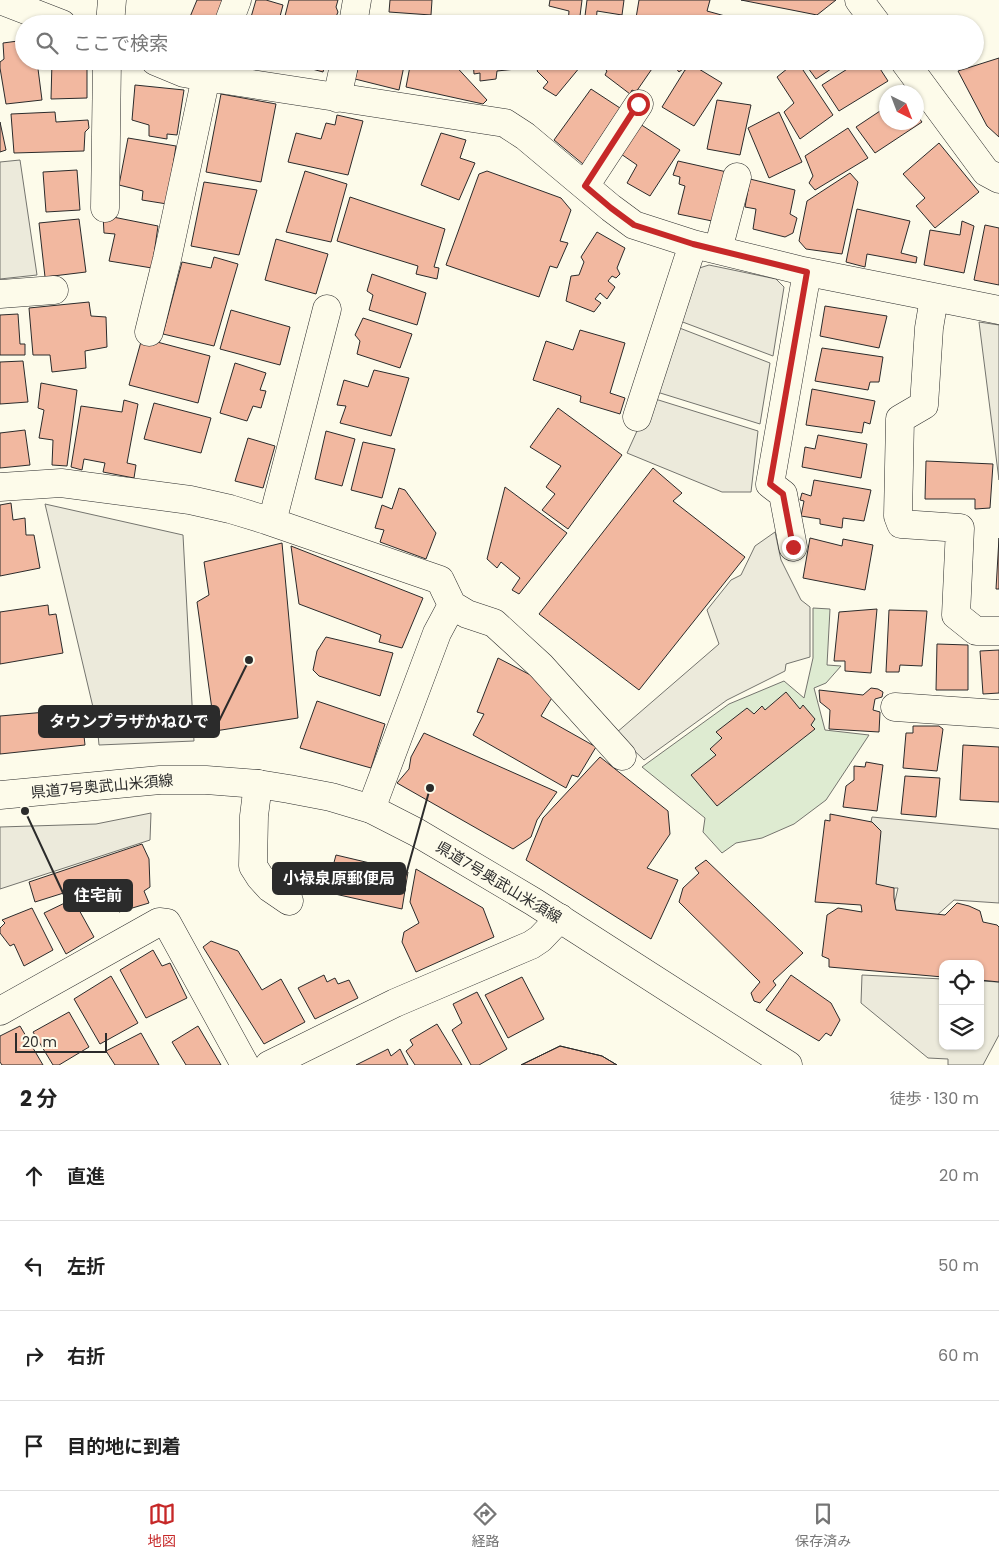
<!DOCTYPE html>
<html lang="ja">
<head>
<meta charset="utf-8">
<style>
	body { margin:0; font-family:Poppins,"Noto Sans JP",sans-serif; background:#f2f2f2; color:#222 }
	.controls { position:absolute; right:15px; bottom:15px; display:grid; overflow:hidden; border-radius:10px; box-shadow:0 1px 4px #0004 }
	.controls button { width:45px; height:45px; display:grid; place-items:center; padding:0; border:0; border-bottom:1px solid #e0e0e0; background:#fff; color:#222; font:25px sans-serif }
	.compass { position:absolute; left:879px; top:85px; width:45px; height:45px; border-radius:50%; background:#fff; box-shadow:0 1px 4px #0004; rotate:138deg }
	.scale { position:absolute; left:15px; bottom:12px; width:92px; box-sizing:border-box; padding-left:5px; border:2px solid #2b2b2b; border-top:0; font-size:14px; line-height:18px; white-space:nowrap; color:#2b2b2b; -webkit-text-stroke:4px #fdfbea; paint-order:stroke }
	.stop { position:absolute; width:15px; height:15px; margin:-11px; border:4px solid #c62828; border-radius:50%; background:#fff }
	.stop.end { background:#c62828; border-color:#fff; box-shadow:0 1px 5px #0008 }
	.list { margin:0; padding:0; list-style:none }
	h2 { display:flex; justify-content:space-between; align-items:center; height:65px; margin:0; padding:0 20px; font-size:21px }
	h2 small { font-size:16px; font-weight:400; color:#767676 }
	.list li { display:grid; grid-template-columns:32px 1fr auto; gap:15px; align-items:center; box-sizing:border-box; height:90px; padding:0 20px; border-top:1px solid #e0e0e0 }
	.list b { display:block; font-size:19px; white-space:nowrap }
	.list em { font-size:16px; font-style:normal; color:#767676 }
	.icon { flex:none; width:28px; height:28px; fill:none; stroke:currentColor; stroke-width:2; stroke-linecap:round; stroke-linejoin:round }
	.map { position:relative; flex:none; width:999px; height:1065px; overflow:hidden }
	.search { position:absolute; background:#fff; box-shadow:0 1px 4px #0004; left:15px; right:15px; top:15px; height:55px; display:flex; align-items:center; gap:12px; box-sizing:border-box; padding:0 18px; border-radius:28px; color:#767676; font-size:19px }
	.sheet { height:425px; background:#fff }
	nav { display:flex; justify-content:space-around; align-items:center; box-sizing:border-box; height:70px; border-top:1px solid #e0e0e0; background:#fff; font-size:14px; color:#767676 }
	nav a { display:grid; justify-items:center; gap:2px }
	nav .on { color:#c62828 }
	.map>svg:first-child { display:block }
	.green { fill:#deebd1; stroke:#74746e }
	.parking { fill:#eceadb; stroke:#74746e }
	.building { fill:#f2b8a0; stroke:#2b2b2b }
	.lines { fill:none; stroke-linecap:round; stroke-linejoin:round }
	.minor-casing { stroke:#2b2b2b; stroke-width:29 }
	.primary-casing { stroke:#2b2b2b; stroke-width:29 }
	.minor { stroke:#fdfbea; stroke-width:28 }
	.primary { stroke:#fdfbea; stroke-width:28 }
	.route { stroke:#c62828; stroke-width:6 }
	.labels { text-anchor:middle; dominant-baseline:central; stroke-width:4; stroke-linejoin:round; paint-order:stroke }
	.street-label { font-size:15px; fill:#2b2b2b; stroke:#fdfbea }
	.leader { fill:none; stroke:#2b2b2b; stroke-width:2 }
	.callout-dot { fill:#2b2b2b; stroke:#fdfbea; stroke-width:2 }
	.callout { fill:#2b2b2b; stroke:#2b2b2b; stroke-width:2 }
	.callout-label { font-size:16px; text-anchor:middle; font-weight:bold; fill:#fff }
</style>
</head>
<body>
<div class="map">
<svg width="999" height="1065" viewBox="0 0 999 1065">
	<rect width="100%" height="100%" fill="#fdfbea"/>
	<path class="green" d="M813,608L830,609L827,665L841,666L826,683L814,688L825,730L869,735L826,800L794,824L762,838L736,843L722,853L703,832L705,818L642,767L729,704L784,681L804,698L813,658Z"/>
	<path class="parking" d="M20,160L37,275L0,279V162Z
		M709,265L776,279L784,287L773,356L680,321L696,269Z
		M979,322L999,325V480Z
		M677,327L770,363L760,424L657,392Z
		M652,398L758,431L751,492H722L627,453Z
		M45,504L183,535L194,741L99,745L97,724Z
		M775,532L781,560L801,600L810,607V657L786,664L785,671L727,700L644,760L616,733L719,644L707,610L731,580L741,575L755,546Z
		M151,813L150,840L0,889V827L96,824Z
		M872,817L999,829V903L954,900L935,917L892,914L898,888H858Z
		M862,975L943,979V1046H980V981L999,982V1035L983,1065H948V1059L928,1058L861,1003Z"/>
	<path class="building" d="M197,0H224L215,24H187Z
		M256,0H266L283,5L278,24H249Z
		M289,0H338L336,7L338,12L333,24H307L285,16Z
		M390,0H432L431,15L389,12Z
		M550,0H582L579,24H568L569,11L549,6Z
		M587,0H624L622,15L597,11L596,24H584Z
		M639,0H710L707,11L725,16L724,24H635Z
		M741,0H836L817,15Z
		M24,34V61H37L42,100L6,104L0,68V62L4,59L3,43L18,41V35Z
		M999,58V137L987,126L958,71Z
		M52,61H87V98L51,99Z
		M283,61H326L323,72Z
		M360,61H405L399,90L355,79Z
		M411,61H451L487,100L483,104L406,87Z
		M473,61H525L526,68L497,71L496,79L480,81V73L474,74Z
		M544,61H585L556,96L543,88L548,82L537,71Z
		M596,61H654L656,63L636,92L632,90L630,94L605,75L607,71Z
		M677,61H684L683,69L679,72L675,67Z
		M690,61H717L716,66Z
		M790,61H797L833,115L800,139L784,112L794,103L777,77L793,64Z
		M803,61H843L816,79Z
		M860,61H875L888,81L839,111L822,85Z
		M694,66L722,83L694,126L662,107L685,70Z
		M135,85L184,90L177,135L167,134V139L149,136V125L132,120Z
		M591,89L620,108L583,164L554,140Z
		M221,94L276,104L261,182L206,172Z
		M717,100L751,105L740,155L707,149Z
		M886,107V122H916V114L922,122L875,153L856,127Z
		M55,112L56,122L88,120L89,128L85,132L84,151L14,153L11,114Z
		M779,112L802,162L769,178L748,128Z
		M337,115L363,121L348,175L288,162L296,133L321,139L326,123L335,125Z
		M0,122L6,150L0,152Z
		M640,124L680,150L650,196L627,183L637,165L621,154Z
		M848,128L868,158L815,190L809,183L813,176L805,156Z
		M441,133L466,140L460,158L475,163L459,200L421,185Z
		M128,138L176,146L167,204L142,200L143,191L119,185Z
		M939,143L979,192L935,228L916,206L925,198L903,174Z
		M678,161L727,172L717,222L678,214L685,186L679,184L680,177L673,175Z
		M77,170L80,210L46,212L43,172Z
		M305,171L347,184L331,242L286,232Z
		M487,171L561,198L571,210L560,241L568,243L557,268L550,266L539,297L446,265L479,174Z
		M850,173L858,182L842,254L806,249L799,241L807,201Z
		M750,179L795,190L790,214L797,218L793,233L785,237L753,229L756,209L745,207Z
		M204,182L257,190L239,255L191,246Z
		M350,197L445,229L434,267L439,268L437,279L416,274L418,266L337,241Z
		M857,209L910,221L901,253L917,257L916,263L867,254L865,267L846,262Z
		M103,215L158,226L152,268L109,261L115,234L104,233Z
		M79,219L86,272L45,277L39,223Z
		M962,221L974,226L964,273L924,265L930,230L960,235Z
		M985,225L999,228V285L974,280Z
		M597,232L625,248L617,268L620,274L616,278L612,276L608,281L615,287L607,299L600,293L595,299L601,303L594,312L566,301L571,276L579,275L584,262L581,257Z
		M276,239L328,254L316,294L265,280Z
		M214,257L238,264L214,346L163,334L182,262L211,268Z
		M372,274L426,293L417,325L369,310L373,295L367,291Z
		M89,302L91,316L106,317L107,347L85,351L86,368L52,372L50,355H33L29,308Z
		M825,306L887,316L879,348L820,336Z
		M231,310L290,327L280,365L220,349Z
		M18,314L20,344H25V355H0V315Z
		M363,318L412,334L400,368L357,354L360,341L355,335Z
		M580,330L625,343L610,393L625,398L620,414L580,402L581,396L533,380L546,341L573,350Z
		M142,338L210,356L198,403L129,385Z
		M822,348L883,357L879,382H870L868,390L815,381Z
		M23,361L28,402L0,404V362Z
		M235,363L266,373L260,390L266,391L261,408L253,406L247,421L220,413Z
		M374,370L409,378L391,436L340,423L346,406L337,405L344,380L368,387Z
		M41,383L77,390L67,466L52,465L53,440L39,438L44,410L38,408Z
		M812,389L875,401L870,424L864,422L862,433L806,425Z
		M124,400L138,404L127,463L136,465L134,478L103,472L105,463L84,459L82,470L71,467L81,406L122,412Z
		M154,403L211,418L201,453L144,439Z
		M558,408L622,455L568,529L542,510L555,494L546,487L561,466L530,447Z
		M25,430L30,465L0,468V433Z
		M326,431L355,439L342,486L315,479Z
		M818,435L867,444L861,478L802,467L805,447L815,449Z
		M248,438L275,446L263,488L235,481Z
		M363,442L395,449L382,498L351,490Z
		M926,461L993,464L990,508L975,509V499H925Z
		M653,468L682,493L673,501L745,557L639,690L539,614Z
		M814,480L871,490L864,521L843,518L842,528L820,524V519L801,516L804,501L800,500L802,493L811,496Z
		M505,487L567,533L519,594L512,590L520,578L501,562L497,568L487,559Z
		M399,488L405,490L436,533L426,559L380,542L384,530L375,528L382,505L392,509Z
		M11,503L13,520L25,518L26,535H34L40,568L0,576V505Z
		M810,538L842,546L843,539L873,545L865,590L803,578Z
		M999,538V589H996Z
		M282,543L298,718L215,731L197,602L209,595L204,562Z
		M291,546L423,598L402,648L379,642L381,635L299,604Z
		M48,605L49,615L56,614L63,653L0,664V612Z
		M877,609L871,673L845,671V661H834L839,612Z
		M889,610L927,611L922,666L900,665L899,672H886Z
		M326,637L393,653L380,696L319,676L313,670L317,651Z
		M937,644L968,645V690H936Z
		M999,650V693L983,694L980,651Z
		M498,658L540,680L553,696L541,716L596,747L578,777L572,775L566,788L473,735L484,714L477,712Z
		M871,688L878,689L883,692L882,697L875,699L873,710L880,712L879,732L829,729L830,710L820,702L819,690L863,695Z
		M786,692L800,709L803,705L815,719L811,725L815,729L717,806L691,775L716,755L710,749L722,738L716,732L747,708L754,714L762,706L765,710Z
		M317,701L385,724L371,768L300,748Z
		M81,709L85,745L0,754V716Z
		M913,726H939L943,729L937,771L903,768L906,733H913Z
		M424,733L557,792L537,820L531,837L513,849L397,783L409,769L411,757Z
		M963,745L999,747V802L960,800Z
		M600,757L668,811L670,834L647,868L678,880L651,939L526,860L543,818Z
		M866,762L883,765L877,811L843,807L846,786L854,780V766L865,767Z
		M905,776L940,778L936,817L901,814Z
		M830,814L872,822L881,831L876,884L894,888V898L896,910L945,915L957,903L969,906L980,911L983,922L997,925L999,927V982L980,980V964H943V977L829,967V959L822,956L827,915L838,908L862,912L861,905L815,902L825,820L830,821Z
		M142,844L149,859L150,887L144,891L149,903L119,912L111,895L95,902L89,885L35,902L29,882Z
		M336,855L408,872L402,909L326,892Z
		M706,860L803,953L773,981L776,985L760,1003L754,1001L751,993L760,982L679,902L683,888L699,873L695,868Z
		M416,869L483,908L494,937L416,972L402,942L404,932L419,923L410,902Z
		M73,899L94,937L66,954L44,913Z
		M32,908L53,950L24,966L14,944L10,946L0,933V928L5,923L2,920Z
		M211,941L238,951L262,990L281,979L305,1022L264,1044L203,947Z
		M153,950L162,966L170,963L187,998L146,1018L120,970Z
		M324,975L327,982L335,978L338,984L349,980L358,998L315,1019L298,988Z
		M791,975L831,1003L840,1020L831,1036L826,1033L819,1041L766,1010Z
		M111,976L138,1023L100,1044L74,999Z
		M522,977L544,1019L508,1038L485,995Z
		M477,992L507,1049L479,1065H471L452,1030L462,1023L453,1004Z
		M69,1012L89,1047L59,1065H53L33,1032Z
		M437,1024L462,1065H415L406,1051L413,1045L410,1040Z
		M20,1026L43,1065H2L0,1062V1036Z
		M198,1026L221,1065H186L172,1042Z
		M141,1033L159,1065H115L106,1051Z
		M560,1046L602,1056L617,1065H521Z
		M560,1046L602,1056L617,1065H521Z
		M388,1049L391,1056L400,1049L408,1065H356Z"/>
	<g class="lines">
		<defs>
			<path id="minor" d="M0,0L62,24
				M859,0L877,24
				M110,24L112,0
				M228,24L237,0
				M353,24L357,0
				M155,61L184,73L206,77L505,123L525,136L611,208L634,225L693,244L803,271L999,310
				M904,61L986,172L999,179
				M337,98L345,61
				M585,186L639,104
				M105,208L107,61
				M718,250L737,177
				M0,294L54,290
				M934,298L929,328L924,405L900,419L898,516L901,524L960,528L956,615L976,631H999
				M149,332L167,259L206,77L213,61
				M637,417L693,244
				M0,487L61,483L190,500L230,509L266,520L440,580L452,605L437,633L371,809
				M272,522L327,309
				M793,547L783,494L770,484L807,272
				M452,605L467,614L494,623L541,666L622,756
				M895,707L999,714
				M258,784L254,816L253,866L260,877L270,888L289,901
				M0,1011L159,922L167,923L245,1065
				M269,1065L395,1003L531,945L540,939L560,918"/>
			<path id="primary" d="M0,795L160,780H206L258,784L289,789L331,797L371,809L416,832L534,902L788,1065"/>
		</defs>
		<use href="#minor" class="minor-casing"/>
		<use href="#primary" class="primary-casing"/>
		<use href="#minor" class="minor"/>
		<use href="#primary" class="primary"/>
	</g>
	<g class="lines">
		<path class="route" d="M638,104L585,186L611,208L634,225L693,244L807,272L770,484L783,494L793,547"/>
	</g>
	<g class="labels">
		<g class="street-label">
			<text transform="translate(102 786) rotate(-5)">県道7号奥武山米須線</text>
			<text transform="translate(499 882) rotate(31)">県道7号奥武山米須線</text>
		</g>
	</g>
	<path class="leader" d="M249 660L219 721M430 788L405 878M25 811L64 895"/>
	<g class="callout-dot">
		<circle cx="249" cy="660" r="5"/>
		<circle cx="430" cy="788" r="5"/>
		<circle cx="25" cy="811" r="5"/>
	</g>
	<g class="callout">
		<rect x="39" y="706" width="180" height="31" rx="5"/>
		<rect x="273" y="863" width="132" height="31" rx="5"/>
		<rect x="64" y="880" width="68" height="31" rx="5"/>
	</g>
	<g class="callout-label">
		<text x="129" y="727">タウンプラザかねひで</text>
		<text x="339" y="884">小禄泉原郵便局</text>
		<text x="98" y="901">住宅前</text>
	</g>
</svg>
<div class="controls">
<button><svg class="icon" aria-label="locate" viewBox="0 0 24 24"><circle cx="12" cy="12" r="6"/><path d="M12 2v4M12 18v4M2 12h4M18 12h4"/></svg></button>
<button><svg class="icon" aria-label="layers" viewBox="0 0 24 24"><path d="M12 4l9 5-9 5-9-5zM3 14l9 5 9-5"/></svg></button>
</div>
<svg class="compass" viewBox="-18 -18 36 36"><path d="M0-13l5 13h-10z" fill="#e53935"/><path d="M0 13l5-13h-10z" fill="#767676"/></svg>
<div class="scale">20 m</div>
<div class="stop" style="left:638px;top:104px"></div>
<div class="stop end" style="left:793px;top:547px"></div>
<div class="search"><svg class="icon" aria-label="search" viewBox="0 0 24 24"><circle cx="10" cy="10" r="6"/><path d="M15 15l6 6"/></svg>ここで検索</div>
</div>
<section class="sheet">
<h2>2 分<small>徒歩 · 130 m</small></h2>
<ul class="list">
<li><svg class="icon" aria-label="ahead" viewBox="0 0 24 24"><path d="M12 20V5M6 11l6-6 6 6"/></svg><div><b>直進</b></div><em>20 m</em></li>
<li><svg class="icon" aria-label="left" viewBox="0 0 24 24"><path d="M17 20v-9H6M10 6l-5 5 5 5"/></svg><div><b>左折</b></div><em>50 m</em></li>
<li><svg class="icon" aria-label="right" viewBox="0 0 24 24"><path d="M7 20v-9h11M14 6l5 5-5 5"/></svg><div><b>右折</b></div><em>60 m</em></li>
<li><svg class="icon" aria-label="arrive" viewBox="0 0 24 24"><path d="M6 21V4h12l-3 4 3 4H6"/></svg><div><b>目的地に到着</b></div></li>
</ul>
</section>
<nav>
<a class="on"><svg class="icon" aria-label="map" viewBox="0 0 24 24"><path d="M3 6l6-2 6 2 6-2v14l-6 2-6-2-6 2zM9 4v14M15 6v14"/></svg>地図</a>
<a><svg class="icon" aria-label="directions" viewBox="0 0 24 24"><path d="M12 3l9 9-9 9-9-9zM9 14v-3h6M13 9l2 2-2 2"/></svg>経路</a>
<a><svg class="icon" aria-label="saved" viewBox="0 0 24 24"><path d="M7 4h10v16l-5-4-5 4z"/></svg>保存済み</a>
</nav>
</body>
</html>
